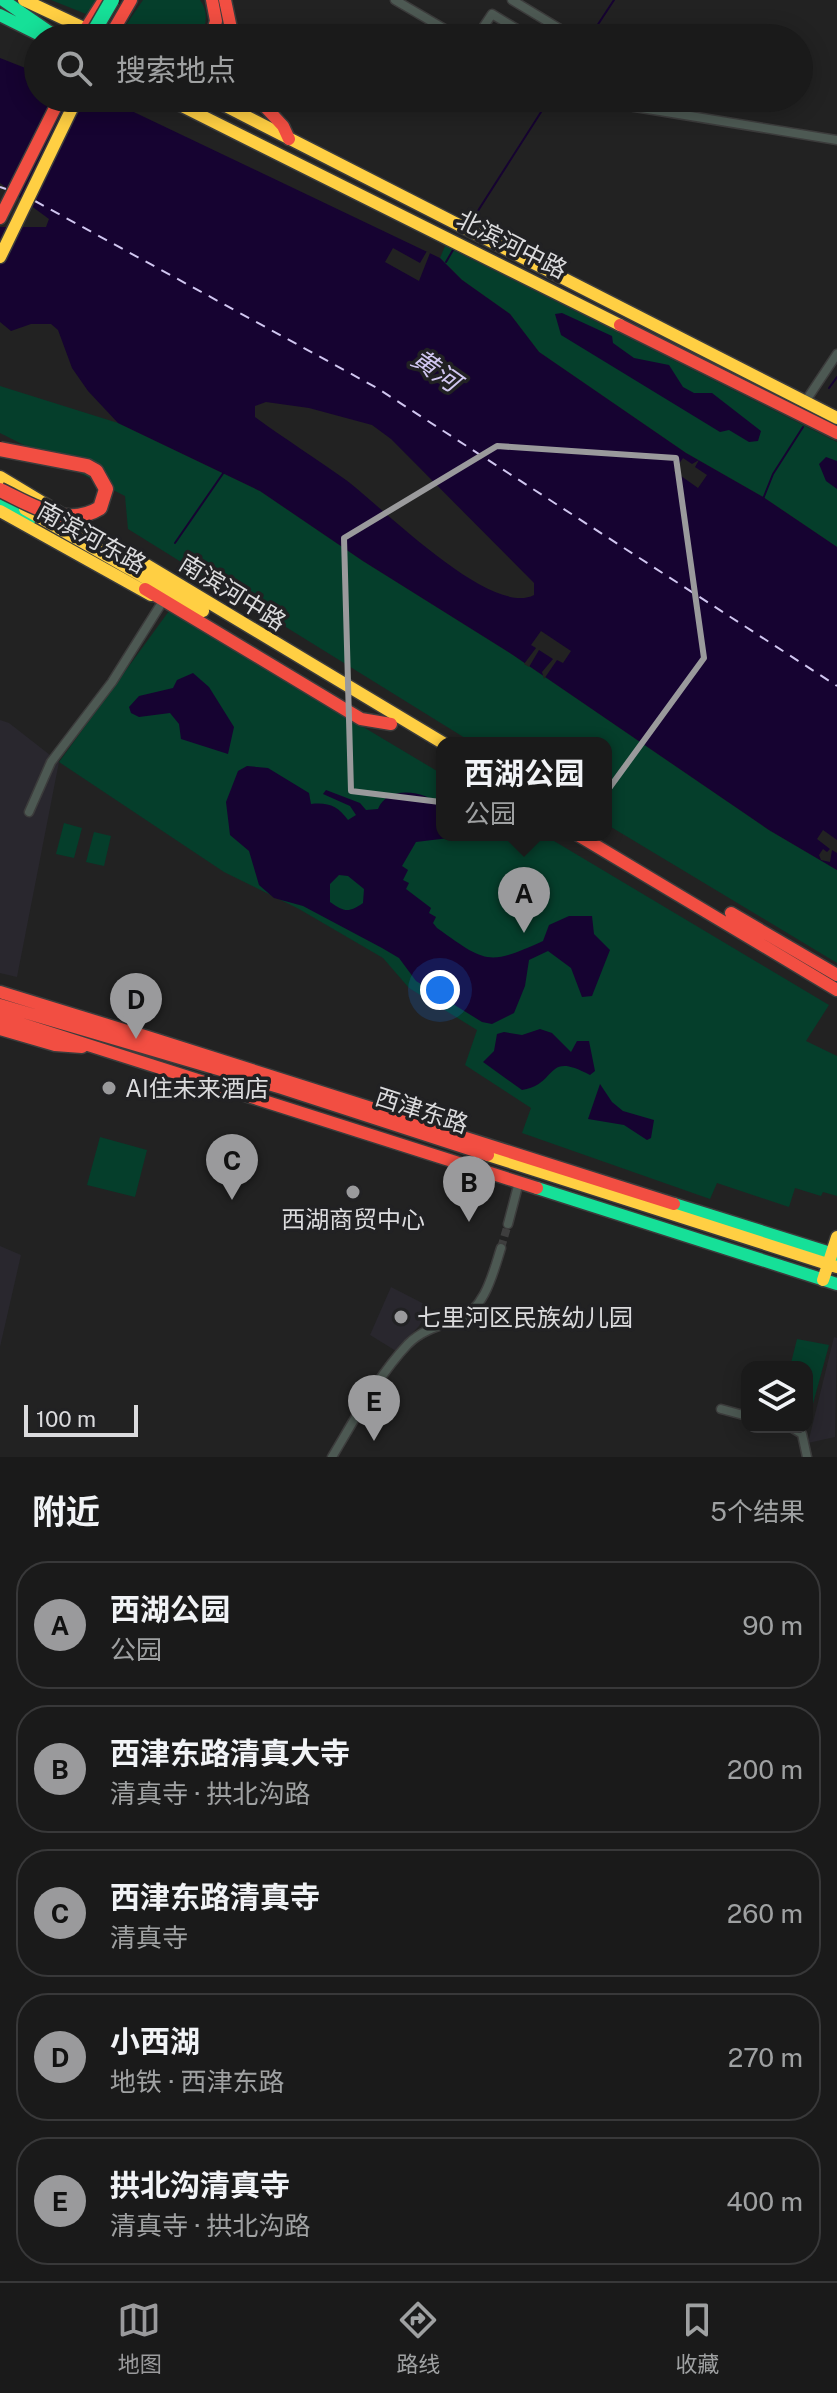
<!DOCTYPE html>
<html lang="zh">
<head>
<meta charset="utf-8">
<style>
	body { margin:0; font-family:"Public Sans","Noto Sans SC",sans-serif; background:#232323; color:#f1f3f6 }
	.controls { position:absolute; right:24px; bottom:24px; display:grid; overflow:hidden; border-radius:16px; box-shadow:0 4px 20px #0003 }
	.controls button { width:72px; height:72px; display:grid; place-items:center; padding:0; border:0; border-bottom:2px solid #383839; background:#1a1a1a; color:#f1f3f6; font:40px sans-serif }
	.scale { position:absolute; left:24px; bottom:20px; width:114px; box-sizing:border-box; padding-left:8px; border:4px solid #dbdbdd; border-top:0; font-size:22px; line-height:28px; white-space:nowrap; color:#dbdbdd; -webkit-text-stroke:6px #212123; paint-order:stroke }
	.you { position:absolute; left:440px; top:990px; width:28px; height:28px; margin:-20px; border:6px solid #fff; border-radius:50%; background:#1a73e8; box-shadow:0 0 0 12px #1a73e833 }
	.badge { display:grid; place-items:center; width:52px; height:52px; border-radius:50%; background:#9a9a9c; color:#111; font-size:26px; font-weight:700 }
	.pin { position:absolute; translate:-50% -66px; filter:drop-shadow(0 2px 4px #0008) }
	.pin::after { content:''; position:absolute; top:42px; width:28px; height:24px; background:inherit; clip-path:polygon(0 0,100% 0,50% 100%) }
	.popup { position:absolute; left:436px; top:737px; width:176px; height:104px; box-sizing:border-box; display:grid; place-content:center; border-radius:16px; background:#1a1a1a; filter:drop-shadow(0 2px 6px #0005); font-size:26px; white-space:nowrap; color:#9fa1a2 }
	.popup b { font-size:30px; color:#f1f3f6 }
	.popup::after { content:''; position:absolute; left:50%; top:100%; margin-left:-16px; border:16px solid transparent; border-top-color:#1a1a1a }
	.list { margin:0; padding:0; list-style:none }
	h2 { display:flex; justify-content:space-between; align-items:center; height:104px; margin:0; padding:0 32px; font-size:34px }
	h2 small { font-size:26px; font-weight:400; color:#9fa1a2 }
	.list li { display:grid; grid-template-columns:52px 1fr auto; gap:24px; align-items:center; box-sizing:border-box; height:128px; margin:0 16px 16px; padding:0 16px; border:2px solid #383839; border-radius:32px }
	.list b { display:block; font-size:30px; white-space:nowrap }
	.list p { margin:0; font-size:26px; white-space:nowrap; color:#9fa1a2 }
	.list em { font-size:26px; font-style:normal; color:#9fa1a2 }
	.icon { flex:none; width:44px; height:44px; fill:none; stroke:currentColor; stroke-width:2; stroke-linecap:round; stroke-linejoin:round }
	.map { position:relative; flex:none; width:837px; height:1457px; overflow:hidden }
	.search { position:absolute; background:#1a1a1a; box-shadow:0 4px 20px #0003; left:24px; right:24px; top:24px; height:88px; display:flex; align-items:center; gap:20px; box-sizing:border-box; padding:0 28px; border-radius:44px; color:#9fa1a2; font-size:30px }
	.sheet { height:824px; background:#1a1a1a }
	nav { display:flex; justify-content:space-around; align-items:center; box-sizing:border-box; height:112px; border-top:2px solid #383839; background:#1a1a1a; font-size:22px; color:#9fa1a2 }
	nav a { display:grid; justify-items:center; gap:4px }
	nav .on { color:#9a9a9c }
	.map>svg:first-child { display:block }
	.built { fill:#29272e }
	.green { fill:#053e2b }
	.water { fill:#160331; fill-rule:evenodd }
	.pier { fill:#222 }
	.lines { fill:none; stroke-linecap:round; stroke-linejoin:round }
	.stream { stroke:#160331; stroke-width:2 }
	.ferry { stroke:#d0c6f0; stroke-width:2; stroke-dasharray:10 8; stroke-linecap:butt }
	.street-tunnel { stroke:#3e3e3e; stroke-width:8; stroke-dasharray:8 4; stroke-linecap:butt }
	.street-casing { stroke:#3c3c3c; stroke-width:11 }
	.fast-casing { stroke:#3c3c3c; stroke-width:15 }
	.slow-casing { stroke:#3c3c3c; stroke-width:15 }
	.jam-casing { stroke:#3c3c3c; stroke-width:15 }
	.street { stroke:#4d5953; stroke-width:8 }
	.fast { stroke:#16e098; stroke-width:12 }
	.slow { stroke:#ffcf43; stroke-width:12 }
	.jam { stroke:#f24e42; stroke-width:12 }
	.fast-bridge-casing { stroke:#3c3c3c; stroke-width:17; stroke-linecap:butt }
	.jam-bridge-casing { stroke:#3c3c3c; stroke-width:17; stroke-linecap:butt }
	.fast-bridge { stroke:#16e098; stroke-width:14 }
	.jam-bridge { stroke:#f24e42; stroke-width:14 }
	.marked { fill:none; stroke:#9a9a9c; stroke-width:6; stroke-linejoin:round }
	.poi-dot { fill:#9a9a9c; stroke:#212123; stroke-width:3 }
	.labels { text-anchor:middle; dominant-baseline:central; stroke-width:7; stroke-linejoin:round; paint-order:stroke }
	.street-label { font-size:24px; fill:#dbdbdd; stroke:#212123 }
	.poi-label { font-size:24px; fill:#dbdbdd; stroke:#212123; text-anchor:start }
	.water-label { font-size:26px; font-style:italic; fill:#d0c6f0; stroke:#212123 }
</style>
</head>
<body>
<div class="map">
<svg width="837" height="1457" viewBox="0 0 837 1457">
	<rect width="100%" height="100%" fill="#222"/>
	<path class="built" d="M0,720L9,723L59,762L17,977L0,973Z
		M0,1246L21,1255L0,1347Z
		M391,1287L430,1307L419,1326L396,1351L370,1335Z
		M834,1337L837,1338L835,1437L808,1443Z"/>
	<path class="green" d="M51,0H96L86,14Z
		M143,0H200C209,12 207,26 199,38H131L121,32Z
		M445,246L837,442V547L763,497L686,453L539,352L510,314L462,280L440,258Z
		M0,386L118,423L260,491L363,561L513,655L769,830L837,870V963L606,824V743H473L128,529L125,496L0,433Z
		M169,611L442,774V835H544L829,1005L806,1041L837,1056V1196L823,1192L821,1196L795,1188L789,1207L717,1183L710,1199L522,1133L531,1108L465,1065L477,1030L409,988L383,958L299,909L224,872L59,762Z
		M64,823L82,828L74,858L56,854Z
		M94,832L111,836L104,866L86,862Z
		M100,1137L147,1150L135,1197L87,1185Z
		M797,1339L829,1345L808,1422L807,1367H790Z"/>
	<path class="water" d="M0,58L38,73V98H103L117,104L440,258L462,280L510,314L539,352L686,453L763,497L837,547V870L769,830L513,655L363,561L260,491L118,423L88,391L72,368L58,330L51,324H31L11,331L0,322V227H46L49,219L0,183ZM266,402L309,408L372,425L391,439L534,583V595C491,618 381,506 346,480C317,459 285,439 255,417V406Z
		M562,313L612,336L613,343L634,358L669,365L683,387L694,393H712L761,431L758,441L749,442L729,430L720,432L561,335L555,314Z
		M826,457L837,461V489L826,481L819,464Z
		M193,673L209,687L234,727L228,754L181,739L179,724L170,713L139,717L131,713L129,707L139,696L173,688L177,680Z
		M247,766L268,768L309,793L311,804C328,802 338,806 348,820L356,815L350,806L323,794L326,790L360,803L366,810L378,809C388,784 427,791 442,807V835L457,837L416,842L402,866L408,870L403,880L409,883L406,889L431,908L429,913L436,917L433,923L437,928C486,963 488,966 543,941L549,925L569,916H592L594,934L610,950L592,996L582,997L571,968L548,951L529,960L525,986L514,1013L492,1024L482,1022L416,981L399,958L382,948L303,906L274,898L259,885L249,851L230,835L226,802L238,771ZM339,875L348,876L364,889L363,903C349,913 344,912 330,902V884Z
		M540,1029L552,1033L571,1052L577,1041H589L595,1071L590,1075C544,1050 559,1084 522,1090L483,1062L494,1051L497,1034L504,1032L522,1035Z
		M600,1084L612,1102L623,1111L654,1120L651,1138L647,1140L624,1125L588,1119Z"/>
	<path class="pier" d="M393,248L420,263L427,251L430,253L419,281L385,262Z
		M683,458L692,464L699,460L695,467L707,475L698,488L674,471Z
		M541,631L571,651L563,663L557,660L544,679L542,672L553,659L539,650L529,667L524,664L536,648L531,645Z
		M823,830L837,840V853L832,850L830,862L821,860L819,855L823,849L827,852L830,849L817,839Z"/>
	<g class="lines">
		<path class="stream" d="M589,38L614,0
			M474,217L550,98
			M446,262L453,250
			M829,388L837,377
			M763,499L773,474L803,427
			M175,543L224,472"/>
		<path class="ferry" d="M0,187L6,189
			M35,201L377,388L837,686"/>
		<path class="street-tunnel" d="M501,1248L508,1224"/>
		<defs>
			<path id="street" d="M395,0L460,38
				M512,0L570,35L567,38
				M476,38L492,14L532,38
				M580,98L837,140
				M805,402L837,354
				M29,812L51,762L112,682L163,601
				M508,1224L519,1182
				M721,1409L747,1416
				M791,1427L802,1434L807,1457
				M332,1457C355,1419 377,1377 408,1344C422,1330 439,1326 457,1320C485,1310 493,1273 501,1248"/>
			<path id="fast" d="M3,0L58,38
				M0,15L46,38
				M0,501L30,519
				M537,1188L837,1284
				M674,1204L837,1255"/>
			<path id="slow" d="M24,0L105,38
				M166,98L620,325
				M210,98L837,418
				M0,257L77,98
				M0,477L443,743
				M25,509L203,611
				M0,511L151,595
				M488,1155L837,1267
				M823,1280L837,1237"/>
			<path id="jam" d="M225,0L233,38
				M85,30L104,0
				M109,38L131,0
				M211,38L216,21L212,0
				M257,98L283,126L289,139
				M0,218L60,98
				M620,325L837,433
				M145,589L361,719L391,724
				M578,835L837,990
				M731,913L837,975
				M0,992L127,1031L142,1041
				M0,1005L282,1088L488,1155
				M0,1017L537,1188
				M0,1029L55,1045L82,1047
				M135,1033L674,1204"/>
		</defs>
		<use href="#street" class="street-casing"/>
		<use href="#fast" class="fast-casing"/>
		<use href="#slow" class="slow-casing"/>
		<use href="#jam" class="jam-casing"/>
		<use href="#street" class="street"/>
		<use href="#fast" class="fast"/>
		<use href="#slow" class="slow"/>
		<use href="#jam" class="jam"/>
		<defs>
			<path id="fast-bridge" d="M90,38L112,0"/>
			<path id="jam-bridge" d="M0,449L87,466L96,471L106,489L100,508C66,529 32,505 0,490"/>
		</defs>
		<use href="#fast-bridge" class="fast-bridge-casing"/>
		<use href="#jam-bridge" class="jam-bridge-casing"/>
		<use href="#fast-bridge" class="fast-bridge"/>
		<use href="#jam-bridge" class="jam-bridge"/>
	</g>
	<path class="marked" d="M497,446L676,458L704,658L586,820L351,791L344,538Z"/>
	<g class="poi-dot">
		<circle cx="109" cy="1088" r="8"/>
		<circle cx="353" cy="1192" r="8"/>
		<circle cx="401" cy="1317" r="8"/>
	</g>
	<g class="labels">
		<g class="street-label">
			<text transform="translate(512 244) rotate(27)">北滨河中路</text>
			<text transform="translate(92 537) rotate(29)">南滨河东路</text>
			<text transform="translate(233 592) rotate(32)">南滨河中路</text>
			<text transform="translate(422 1110) rotate(18)">西津东路</text>
		</g>
		<g class="poi-label">
			<text x="125" y="1088">AI住未来酒店</text>
			<text x="353" y="1219" text-anchor="middle">西湖商贸中心</text>
			<text x="417" y="1317">七里河区民族幼儿园</text>
		</g>
		<g class="water-label">
			<text transform="translate(436 370) rotate(35)">黄河</text>
		</g>
	</g>
</svg>
<div class="controls">
<button><svg class="icon" aria-label="layers" viewBox="0 0 24 24"><path d="M12 4l9 5-9 5-9-5zM3 14l9 5 9-5"/></svg></button>
</div>
<div class="scale">100 m</div>
<div class="you"></div>
<div class="pin badge" style="left:524px;top:933px">A</div>
<div class="popup"><b>西湖公园</b>公园</div>
<div class="pin badge" style="left:469px;top:1222px">B</div>
<div class="pin badge" style="left:232px;top:1200px">C</div>
<div class="pin badge" style="left:136px;top:1039px">D</div>
<div class="pin badge" style="left:374px;top:1441px">E</div>
<div class="search"><svg class="icon" aria-label="search" viewBox="0 0 24 24"><circle cx="10" cy="10" r="6"/><path d="M15 15l6 6"/></svg>搜索地点</div>
</div>
<section class="sheet">
<h2>附近<small>5个结果</small></h2>
<ul class="list">
<li><span class="badge">A</span><div><b>西湖公园</b><p>公园</p></div><em>90 m</em></li>
<li><span class="badge">B</span><div><b>西津东路清真大寺</b><p>清真寺 · 拱北沟路</p></div><em>200 m</em></li>
<li><span class="badge">C</span><div><b>西津东路清真寺</b><p>清真寺</p></div><em>260 m</em></li>
<li><span class="badge">D</span><div><b>小西湖</b><p>地铁 · 西津东路</p></div><em>270 m</em></li>
<li><span class="badge">E</span><div><b>拱北沟清真寺</b><p>清真寺 · 拱北沟路</p></div><em>400 m</em></li>
</ul>
</section>
<nav>
<a class="on"><svg class="icon" aria-label="map" viewBox="0 0 24 24"><path d="M3 6l6-2 6 2 6-2v14l-6 2-6-2-6 2zM9 4v14M15 6v14"/></svg>地图</a>
<a><svg class="icon" aria-label="directions" viewBox="0 0 24 24"><path d="M12 3l9 9-9 9-9-9zM9 14v-3h6M13 9l2 2-2 2"/></svg>路线</a>
<a><svg class="icon" aria-label="saved" viewBox="0 0 24 24"><path d="M7 4h10v16l-5-4-5 4z"/></svg>收藏</a>
</nav>
</body>
</html>
